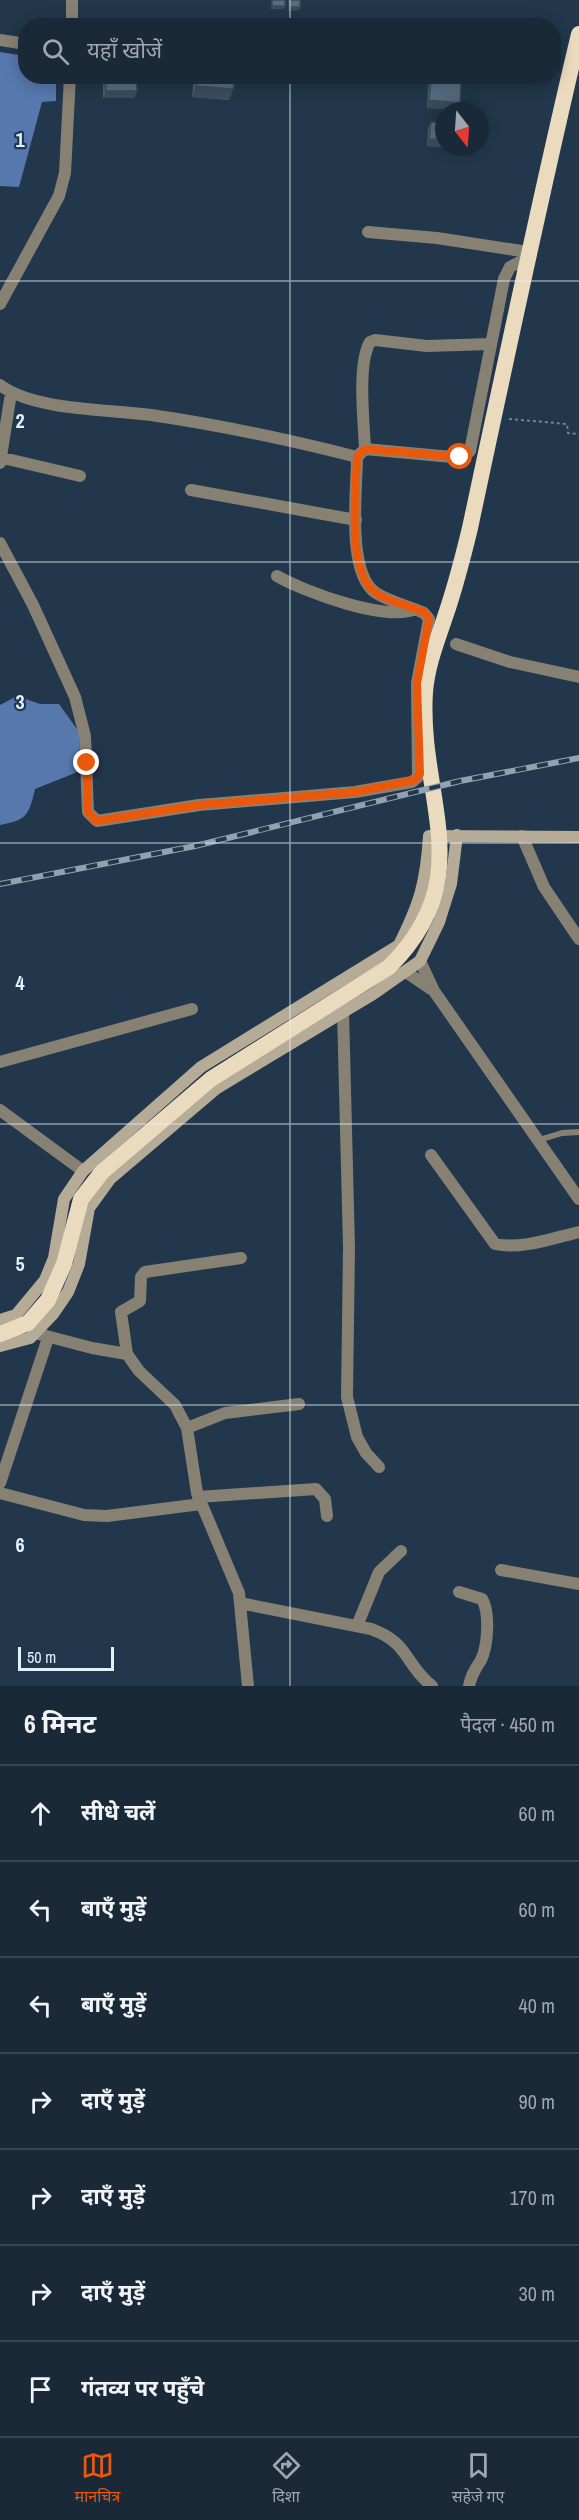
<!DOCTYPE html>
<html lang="hi">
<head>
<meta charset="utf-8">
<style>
	body { margin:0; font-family:"Archivo Narrow","Noto Sans Devanagari",sans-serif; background:#233140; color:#f1f3f6 }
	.compass { position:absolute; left:435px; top:102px; width:54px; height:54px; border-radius:50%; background:#1a2938; box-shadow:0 3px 15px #0003; rotate:163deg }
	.scale { position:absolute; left:18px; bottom:15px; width:96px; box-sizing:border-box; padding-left:6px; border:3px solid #e3f0fd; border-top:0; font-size:16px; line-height:21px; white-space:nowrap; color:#e3f0fd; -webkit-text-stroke:4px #22374b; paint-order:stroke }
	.stop { position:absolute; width:18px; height:18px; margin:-14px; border:4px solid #ea580c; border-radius:50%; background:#fff }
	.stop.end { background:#ea580c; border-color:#fff; box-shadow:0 2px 6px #0008 }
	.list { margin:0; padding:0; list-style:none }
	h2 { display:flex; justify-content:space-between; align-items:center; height:78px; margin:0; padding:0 24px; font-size:26px }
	h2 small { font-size:20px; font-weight:400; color:#9fa6ae }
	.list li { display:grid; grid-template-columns:39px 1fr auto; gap:18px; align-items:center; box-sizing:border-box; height:96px; padding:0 24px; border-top:2px solid #384553 }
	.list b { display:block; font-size:22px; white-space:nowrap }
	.list em { font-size:20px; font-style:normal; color:#9fa6ae }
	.icon { flex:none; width:33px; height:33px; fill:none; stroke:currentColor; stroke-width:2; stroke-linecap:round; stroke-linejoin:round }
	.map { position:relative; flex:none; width:579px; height:1686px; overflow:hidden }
	.search { position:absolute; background:#1a2938; box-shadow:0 3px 15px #0003; left:18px; right:18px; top:18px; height:66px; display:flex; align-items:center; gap:15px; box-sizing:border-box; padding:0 21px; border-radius:24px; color:#9fa6ae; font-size:22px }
	.sheet { height:750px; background:#1a2938 }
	nav { display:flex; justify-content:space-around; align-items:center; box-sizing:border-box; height:84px; border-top:2px solid #384553; background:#1a2938; font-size:16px; color:#9fa6ae }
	nav a { display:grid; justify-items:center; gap:3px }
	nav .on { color:#ea580c }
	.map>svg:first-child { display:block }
	.water { fill:#5678ad }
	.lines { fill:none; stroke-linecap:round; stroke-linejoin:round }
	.path { stroke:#728394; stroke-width:2; stroke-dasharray:3 3; stroke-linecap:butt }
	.service { stroke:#878174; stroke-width:6 }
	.minor { stroke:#878174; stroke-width:12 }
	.tertiary { stroke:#878174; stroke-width:12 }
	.secondary { stroke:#b6ab97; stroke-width:12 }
	.trunk { stroke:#eadabe; stroke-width:16 }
	.rail-casing { stroke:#90a1b1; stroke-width:6 }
	.rail { stroke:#22374b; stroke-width:4; stroke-dasharray:11; stroke-linecap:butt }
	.wall { fill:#495d70 }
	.shaded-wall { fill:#3c4c5b }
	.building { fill:#556c82; stroke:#3c4c5b; stroke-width:1.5 }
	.route { stroke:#ea580c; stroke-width:8 }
	.grid { fill:none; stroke:#e3f0fd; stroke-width:1.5; stroke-opacity:0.55 }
	.grid-label { font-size:20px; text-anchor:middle; font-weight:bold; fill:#e3f0fd; stroke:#22374b; stroke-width:4.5; stroke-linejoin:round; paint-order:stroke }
</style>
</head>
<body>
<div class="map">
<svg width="579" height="1686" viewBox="0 0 579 1686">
	<rect width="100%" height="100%" fill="#22374b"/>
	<path class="water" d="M0,52L25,56L26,76L56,77V101L42,102L19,187L0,186Z
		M17,696L40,704H59L79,732L80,771L35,789C29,815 27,820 0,825V705Z"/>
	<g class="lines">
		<path class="path" d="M509,419L567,424L568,433L579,434"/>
		<path class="service" d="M539,1140L562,1133L579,1132"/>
		<path class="minor" d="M72,26V0
			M0,40L26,44
			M368,232L437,238L528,252
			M0,304L59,196L65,173L70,76
			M0,385C35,411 108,409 151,415C220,425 290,440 357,457C357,489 346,573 376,593C390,602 409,606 424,613L429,619L417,683L418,777L412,782L355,792L199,805L97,821L88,812L85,736L75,697L33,605L0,543
			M365,449C364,423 357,364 370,342L375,340L427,346L491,344
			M357,457L365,449L452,457L463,456L470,451L504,279L510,267L526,259
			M3,458L80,476
			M0,463L11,393
			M191,490L356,520
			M277,576C305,592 386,622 415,609
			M456,644L510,662L579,677
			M522,836L544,887L579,939
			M343,1011L349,1247L347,1397L357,1437L366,1453L379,1467
			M0,1062L192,1009
			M0,1110L83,1171
			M431,1155L495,1244C521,1250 553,1238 579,1232
			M35,1333L92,1348L127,1354L139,1371L175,1405L187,1428L197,1493L239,1593L248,1686
			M127,1354L121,1312L140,1301L141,1277L145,1272L241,1258
			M187,1428L225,1413L299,1404
			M0,1483L48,1338
			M0,1493L84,1515L107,1516L201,1504
			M198,1497L316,1489L325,1499L327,1516
			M501,1570L579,1584
			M459,1592L482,1599C490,1612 488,1646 481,1660C475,1670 471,1675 469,1686
			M240,1603L371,1629C410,1643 404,1664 432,1686
			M357,1626L379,1572L401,1551"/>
		<path class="tertiary" d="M420,961L434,991L579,1199
			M406,972L431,989"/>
		<path class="secondary" d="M0,1320L16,1315L45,1280L54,1258L64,1199L83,1171L201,1067L399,945C420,903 426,883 429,836L579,837
			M0,1346L30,1338L53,1314L68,1292L79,1264L89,1208L110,1179L217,1088L373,994L420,961L439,922L451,884L457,835"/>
		<path class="trunk" d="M0,1334L28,1323L48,1300L64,1264L81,1199L102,1172L211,1079L389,967C481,876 418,798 425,692C427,666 437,641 445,617C455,588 463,557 470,528C505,363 540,198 579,34"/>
		<defs>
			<path id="rail" d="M0,884L195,846L460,781L579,758"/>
		</defs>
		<use href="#rail" class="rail-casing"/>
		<use href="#rail" class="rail"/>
	</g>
	<path class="wall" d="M104,76H136L137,91L134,98H103V79Z
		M194,76H235L233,89L229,100L192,97Z
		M431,79L460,103L457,110L427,108L428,87Z
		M431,122L444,147H456L455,148L427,146L428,129Z"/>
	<path class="shaded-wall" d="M272,6H285L284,9H270Z
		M289,7H300L299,10L288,11Z
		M196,86L233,89L229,100L192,97Z
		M106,91H137L134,98H103Z
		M429,100L460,103L457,110L427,108Z
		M429,139L444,140V147H456L455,148L427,146Z"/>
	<path class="building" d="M272,0H285V6H272Z
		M289,0H300V7H289Z
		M105,76H136L137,91H106Z
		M197,76H235L233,89L196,86Z
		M431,79L461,82L460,103L429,100Z
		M431,122L444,123V140L429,139Z"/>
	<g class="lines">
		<path class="route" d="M87,763L88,812L96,821L199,805L355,792L415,780L420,774L417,683L429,619L424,612C409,606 390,602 376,593C346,573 356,489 357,457L365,449L460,457"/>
	</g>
	<path class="grid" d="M290,0V26M290,76V1686M0,281H579M0,562H579M0,843H579M0,1124H579M0,1405H579"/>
	<g class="grid-label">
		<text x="20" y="147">1</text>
		<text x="20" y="428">2</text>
		<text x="20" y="709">3</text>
		<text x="20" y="990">4</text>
		<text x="20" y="1271">5</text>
		<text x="20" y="1552">6</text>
	</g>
</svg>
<svg class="compass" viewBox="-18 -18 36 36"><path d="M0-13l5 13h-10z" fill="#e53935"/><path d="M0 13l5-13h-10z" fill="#9fa6ae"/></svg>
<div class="scale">50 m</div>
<div class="stop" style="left:460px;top:457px"></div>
<div class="stop end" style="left:87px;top:763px"></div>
<div class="search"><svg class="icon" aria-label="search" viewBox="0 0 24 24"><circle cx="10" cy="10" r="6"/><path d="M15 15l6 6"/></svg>यहाँ खोजें</div>
</div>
<section class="sheet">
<h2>6 मिनट<small>पैदल · 450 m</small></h2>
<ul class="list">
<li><svg class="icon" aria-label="ahead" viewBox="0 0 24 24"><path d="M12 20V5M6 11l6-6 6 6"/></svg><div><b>सीधे चलें</b></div><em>60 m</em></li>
<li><svg class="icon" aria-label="left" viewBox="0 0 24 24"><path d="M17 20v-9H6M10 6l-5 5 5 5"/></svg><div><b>बाएँ मुड़ें</b></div><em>60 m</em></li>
<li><svg class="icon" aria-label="left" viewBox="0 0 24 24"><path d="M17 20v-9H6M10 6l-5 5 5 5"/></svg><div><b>बाएँ मुड़ें</b></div><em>40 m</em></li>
<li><svg class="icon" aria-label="right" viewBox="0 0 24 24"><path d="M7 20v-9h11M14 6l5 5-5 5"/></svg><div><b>दाएँ मुड़ें</b></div><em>90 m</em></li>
<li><svg class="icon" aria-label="right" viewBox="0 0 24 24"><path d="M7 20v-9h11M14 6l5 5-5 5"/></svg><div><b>दाएँ मुड़ें</b></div><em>170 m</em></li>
<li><svg class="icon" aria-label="right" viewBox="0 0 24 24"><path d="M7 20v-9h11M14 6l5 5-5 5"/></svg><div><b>दाएँ मुड़ें</b></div><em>30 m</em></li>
<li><svg class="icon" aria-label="arrive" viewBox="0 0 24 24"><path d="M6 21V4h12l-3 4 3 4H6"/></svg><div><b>गंतव्य पर पहुँचे</b></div></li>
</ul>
</section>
<nav>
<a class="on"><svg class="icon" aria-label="map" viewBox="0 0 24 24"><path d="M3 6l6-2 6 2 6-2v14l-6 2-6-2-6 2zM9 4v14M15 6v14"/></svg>मानचित्र</a>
<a><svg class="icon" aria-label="directions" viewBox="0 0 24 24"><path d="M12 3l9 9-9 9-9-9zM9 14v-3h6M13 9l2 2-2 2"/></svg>दिशा</a>
<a><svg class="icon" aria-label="saved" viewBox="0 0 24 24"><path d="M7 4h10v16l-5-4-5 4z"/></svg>सहेजे गए</a>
</nav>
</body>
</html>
